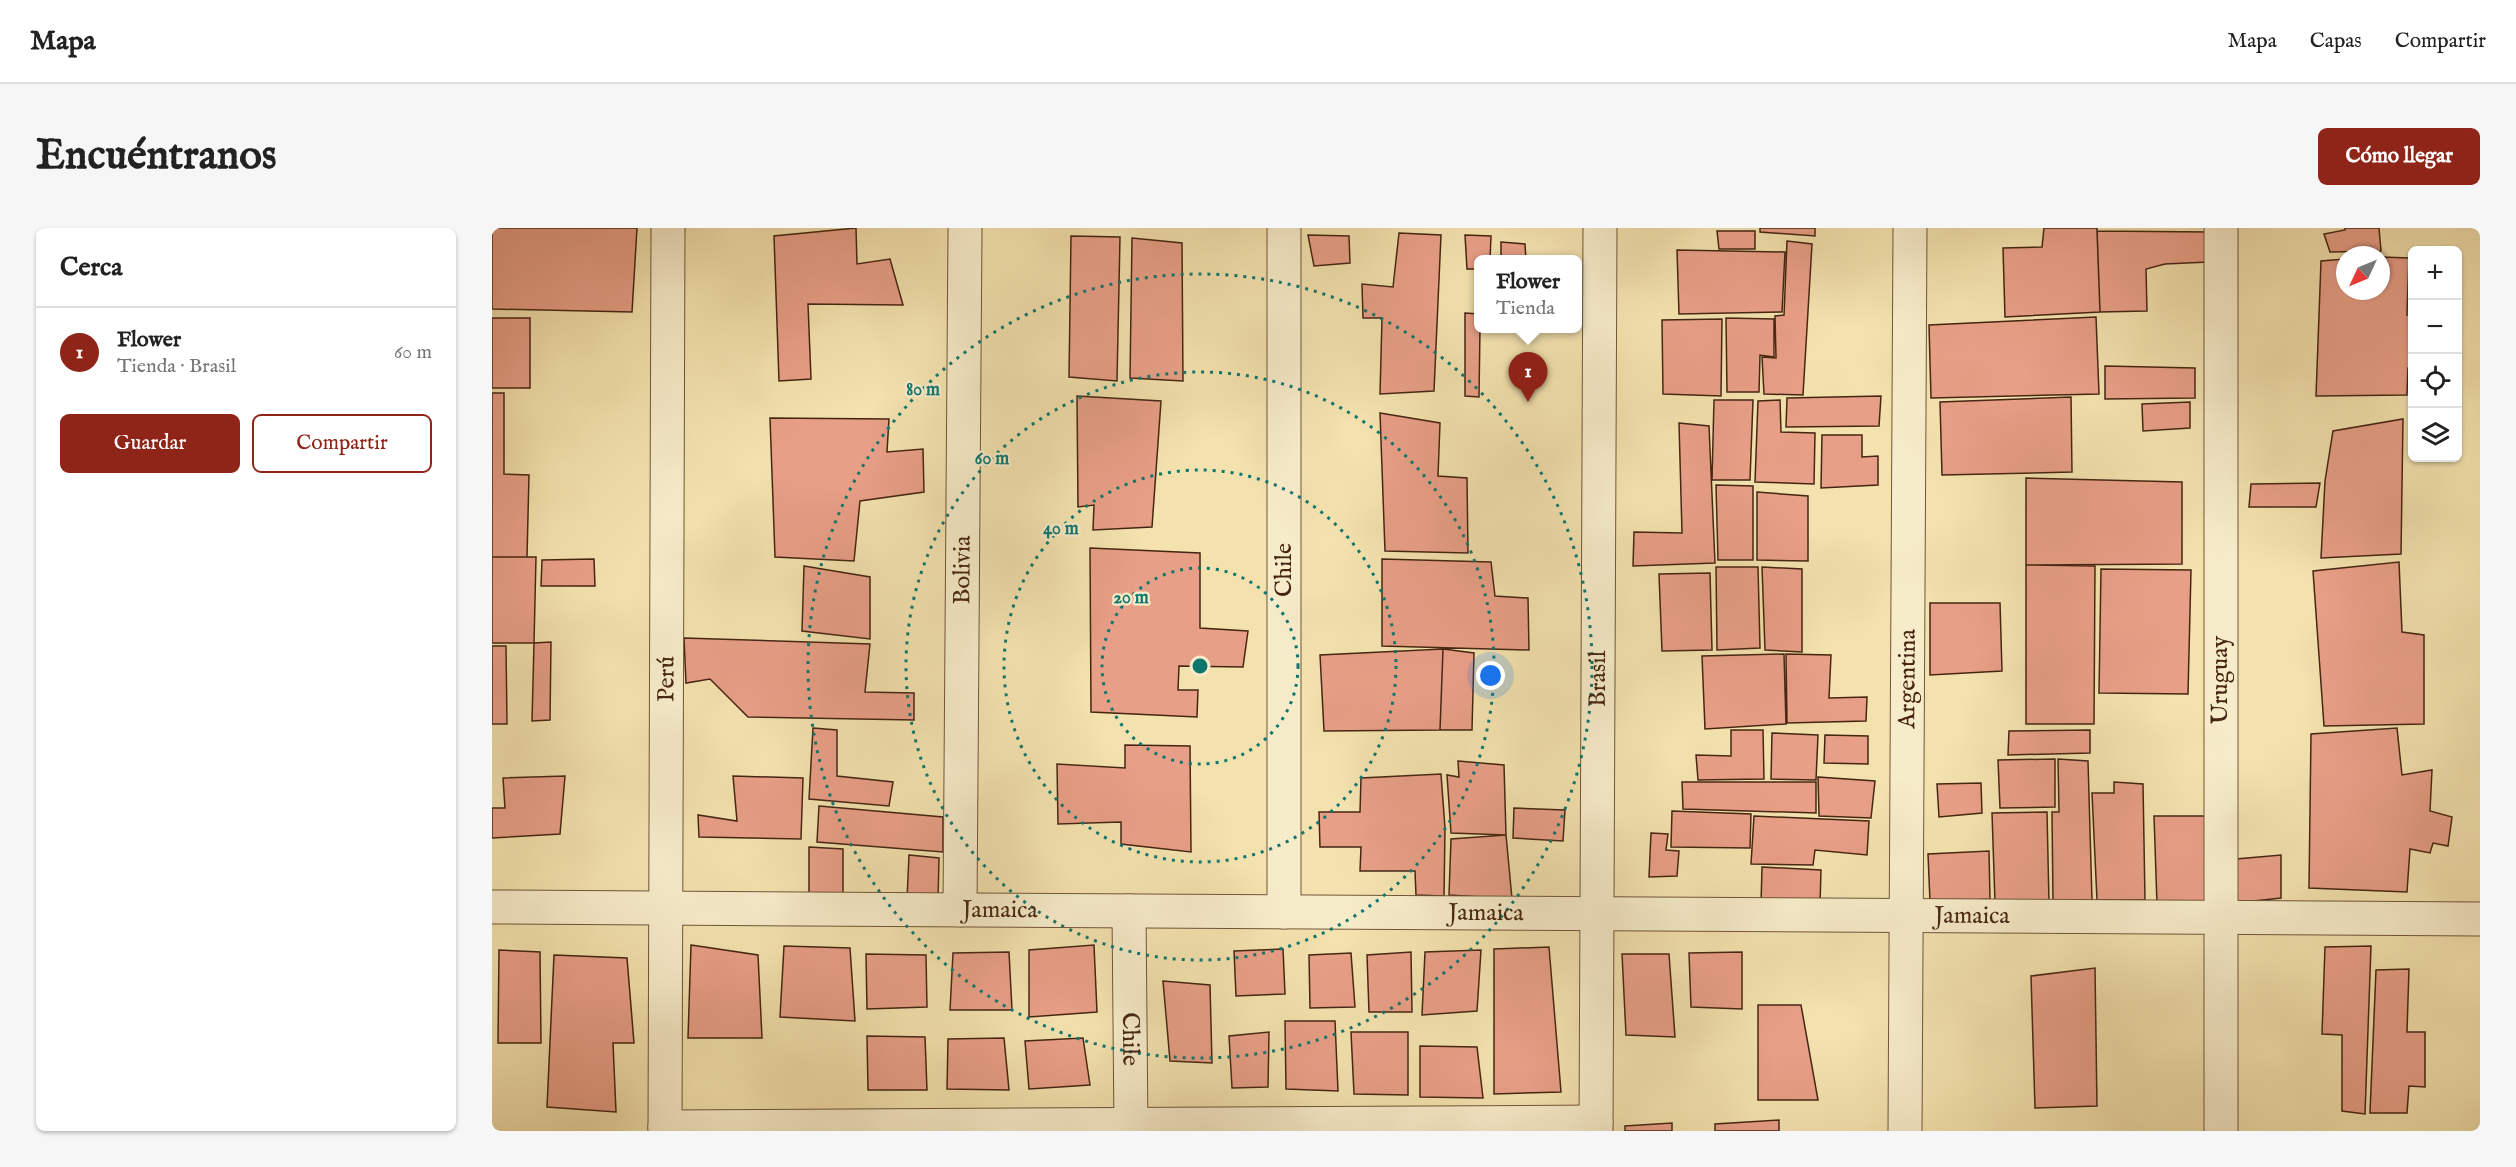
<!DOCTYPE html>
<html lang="es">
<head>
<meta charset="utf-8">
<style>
	body { margin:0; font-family:"IM FELL English",serif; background:#f6f6f6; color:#222 }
	.controls { position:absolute; right:18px; top:18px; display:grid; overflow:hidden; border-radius:9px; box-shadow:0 2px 4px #0004 }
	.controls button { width:54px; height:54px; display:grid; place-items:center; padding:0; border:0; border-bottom:2px solid #e0e0e0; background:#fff; color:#222; font:30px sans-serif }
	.compass { position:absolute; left:1844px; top:18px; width:54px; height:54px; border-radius:50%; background:#fff; box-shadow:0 2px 4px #0004; rotate:226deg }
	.you { position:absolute; left:999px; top:448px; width:21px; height:21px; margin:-15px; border:4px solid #fff; border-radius:50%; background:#1a73e8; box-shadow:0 0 0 9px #1a73e833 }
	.badge { display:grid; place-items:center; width:39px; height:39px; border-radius:50%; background:#8f2418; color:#fff; font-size:20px; font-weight:700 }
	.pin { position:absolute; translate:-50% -50px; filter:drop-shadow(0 2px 3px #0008) }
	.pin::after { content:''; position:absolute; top:32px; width:21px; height:18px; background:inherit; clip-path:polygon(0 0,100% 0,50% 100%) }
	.popup { position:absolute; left:982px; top:27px; width:108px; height:78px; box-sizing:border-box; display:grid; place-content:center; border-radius:9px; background:#fff; filter:drop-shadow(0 2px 4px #0005); font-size:20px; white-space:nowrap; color:#767676 }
	.popup b { font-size:22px; color:#222 }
	.popup::after { content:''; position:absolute; left:50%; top:100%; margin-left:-12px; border:12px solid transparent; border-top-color:#fff }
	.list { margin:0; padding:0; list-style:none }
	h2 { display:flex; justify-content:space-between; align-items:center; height:78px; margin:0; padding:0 24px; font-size:26px }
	h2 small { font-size:20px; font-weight:400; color:#767676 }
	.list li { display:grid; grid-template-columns:39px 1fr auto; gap:18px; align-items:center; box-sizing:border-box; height:90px; padding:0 24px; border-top:2px solid #e0e0e0 }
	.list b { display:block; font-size:22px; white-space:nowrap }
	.list p { margin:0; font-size:20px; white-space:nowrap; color:#767676 }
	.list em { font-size:20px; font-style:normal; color:#767676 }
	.actions { display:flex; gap:12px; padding:18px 24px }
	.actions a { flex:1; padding:14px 0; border:2px solid #8f2418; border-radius:9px; text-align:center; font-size:21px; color:#8f2418 }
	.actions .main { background:#8f2418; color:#fff }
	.icon { flex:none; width:33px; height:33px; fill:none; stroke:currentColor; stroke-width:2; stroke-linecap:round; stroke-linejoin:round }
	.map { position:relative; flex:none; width:1988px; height:903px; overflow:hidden; border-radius:9px }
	header { display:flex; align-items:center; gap:36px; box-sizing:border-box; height:84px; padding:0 30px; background:#fff; border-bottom:2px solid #e0e0e0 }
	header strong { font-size:28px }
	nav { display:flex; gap:33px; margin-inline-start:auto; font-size:21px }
	.intro { display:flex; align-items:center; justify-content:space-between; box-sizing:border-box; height:144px; padding:0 36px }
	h1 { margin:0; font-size:42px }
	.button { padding:15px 27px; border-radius:9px; background:#8f2418; color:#fff; font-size:21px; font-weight:700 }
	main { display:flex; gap:36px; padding:0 36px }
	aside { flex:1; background:#fff; border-radius:9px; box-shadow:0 2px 4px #0004 }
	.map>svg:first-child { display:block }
	.building { fill:#e89f87; stroke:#462612; stroke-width:1.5 }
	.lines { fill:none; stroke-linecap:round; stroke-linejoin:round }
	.street-casing { stroke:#715539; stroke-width:35 }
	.street { stroke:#f7ecca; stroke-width:33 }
	.ring { fill:none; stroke:#0f766e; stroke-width:3; stroke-dasharray:3 6 }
	.labels { text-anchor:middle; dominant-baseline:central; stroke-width:4.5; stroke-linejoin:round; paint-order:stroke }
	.street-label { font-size:24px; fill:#462612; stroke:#f7ecca }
	.centre { fill:#0f766e; stroke:#f7ecca; stroke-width:3 }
	.ring-label { font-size:18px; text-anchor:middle; font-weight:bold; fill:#0f766e; stroke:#f7ecca; stroke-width:4.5; stroke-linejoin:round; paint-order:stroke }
</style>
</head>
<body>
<header>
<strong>Mapa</strong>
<nav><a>Mapa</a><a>Capas</a><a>Compartir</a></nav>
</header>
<div class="intro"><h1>Encuéntranos</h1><a class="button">Cómo llegar</a></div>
<main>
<aside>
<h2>Cerca<small></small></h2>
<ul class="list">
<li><span class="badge">1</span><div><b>Flower</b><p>Tienda · Brasil</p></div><em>60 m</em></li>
</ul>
<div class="actions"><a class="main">Guardar</a><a>Compartir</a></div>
</aside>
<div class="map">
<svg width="1988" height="903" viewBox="0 0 1988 903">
	<rect width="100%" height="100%" fill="#f3e2ae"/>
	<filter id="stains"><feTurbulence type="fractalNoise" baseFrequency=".00333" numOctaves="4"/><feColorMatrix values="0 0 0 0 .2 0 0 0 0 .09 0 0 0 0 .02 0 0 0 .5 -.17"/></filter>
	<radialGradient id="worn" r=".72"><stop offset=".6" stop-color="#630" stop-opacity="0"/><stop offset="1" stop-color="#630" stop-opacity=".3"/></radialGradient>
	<path class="building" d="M0,0H145L140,84L0,81Z
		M364,0L365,36L398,31L411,77L316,76L319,151L287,153L282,8Z
		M1268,0H1323V8L1268,4Z
		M1552,0H1605L1608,84L1513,89L1511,20L1550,19Z
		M1853,0H1887L1889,23L1838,24L1832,6L1853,2Z
		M1225,3H1263V21H1227Z
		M1605,3L1718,4L1716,34L1673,36L1654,41L1655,83L1608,84Z
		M907,5L949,7L942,163L888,166L890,90H871L870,56L901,59Z
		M816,7L857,8L858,35L822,38Z
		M973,7L999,8L998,32H986V41H975Z
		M579,8L628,9L625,153L577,149Z
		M640,10L690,15L691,153L638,150Z
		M1295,13L1320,16L1311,167L1272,166L1270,129L1284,130L1283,88L1292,87Z
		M1009,14L1033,16L1034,32H1009Z
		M1185,22L1293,24L1290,84L1187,86Z
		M1889,29L1917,30L1915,87H1920V140H1916L1915,167L1824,168L1829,33L1853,31V63H1889Z
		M973,85L986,86V100H988L987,169L973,168Z
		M1604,89L1607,166L1439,170L1437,97Z
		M0,90H38V160H0Z
		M1234,90L1282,91V129L1268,127L1267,164H1235Z
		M1230,91L1229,168L1171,166L1170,92Z
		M1613,138L1703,140V170L1613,171Z
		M0,165H12V246L37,247L35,329H0Z
		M585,168L669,173L660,299L601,302L602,277L586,279Z
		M1389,168L1387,198L1294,199L1295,170Z
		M1579,169L1580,244L1450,247L1448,174Z
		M1222,172H1261L1258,252H1220Z
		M1288,172L1289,204L1323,205L1322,256L1263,254L1266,173Z
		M1698,174V200L1651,203L1650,176Z
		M888,185L948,195L946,248L975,250L976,325L893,323Z
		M278,190L397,191L395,224L431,221L432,264L368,273L362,333L283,329Z
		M1911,191L1909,326L1829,330L1833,253L1841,203Z
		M1187,195L1217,198L1223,335L1141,338L1142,304L1190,305Z
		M1330,207H1370V229L1386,228V257L1329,260Z
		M1534,250L1690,254V336L1534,337Z
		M1828,255L1824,279H1757L1759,256Z
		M1224,257L1261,258V332H1226Z
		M1265,264L1316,268V333L1265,332Z
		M598,320L708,325V400L756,403L751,439L687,438L686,462H706L705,489L599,484Z
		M0,329H44L42,415H0Z
		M102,331L103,358H49L50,332Z
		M890,331L999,334L1003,368L1036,370L1037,422L890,418Z
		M1907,334L1910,404L1932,407V496L1832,498L1821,343Z
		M1534,337L1603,338L1602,496H1534Z
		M312,338L378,349V411L310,403Z
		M1224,339H1266L1268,420L1225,422Z
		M1270,339L1310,341V424L1273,422Z
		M1609,341L1699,342L1696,466L1607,465Z
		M1218,345L1220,422L1170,423L1167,346Z
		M1438,375H1508L1510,443L1438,447Z
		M192,410L378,416L373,464L422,465V492L256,489L218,451L194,455Z
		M59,414L58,492L40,493L42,415Z
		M0,418H14L15,496H0Z
		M951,421L948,502L832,503L828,427Z
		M951,421L982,425L980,502H948Z
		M1292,426L1294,496L1213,501L1210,428Z
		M1294,426L1339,427L1337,470L1375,469L1374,493L1295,495Z
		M321,500L345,502V548L401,554L397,578L317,571Z
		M1905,500L1910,547L1940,542L1938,583L1960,589L1956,618L1941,615L1938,625L1918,621L1915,664L1817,660L1819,506Z
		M1239,502H1271L1272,551L1206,552L1204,527L1239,528Z
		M1598,502V525L1516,527L1517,503Z
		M1280,505L1326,507L1324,552L1279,551Z
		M1333,507L1376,508V536L1332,535Z
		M633,517L698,518L699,624L629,616V594L566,596L565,536L633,540Z
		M1563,531V579L1508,580L1506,532Z
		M1566,531L1596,533L1600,672L1561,674L1560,584H1567Z
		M966,533L1012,537L1014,607L959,605L955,547L967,549Z
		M949,546L953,600L952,668L924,667L923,643H868L869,619H828L827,584H868L869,550Z
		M73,548L68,606L0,610V580H13L11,550Z
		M241,548L311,550L309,611L207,609L206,587L245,593Z
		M1326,549L1383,553L1379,590L1327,588Z
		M1190,554H1324V585L1191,581Z
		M1622,554L1651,556L1653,672H1605L1600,565H1622Z
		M1489,555L1490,585L1447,589L1445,556Z
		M327,578L451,589V624L325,614Z
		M1022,580L1073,582L1071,613L1021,610Z
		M1180,583L1259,586L1258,620L1179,619Z
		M1555,584L1557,675H1503L1500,585Z
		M1262,588L1377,593L1375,627L1323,622L1321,637L1259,636Z
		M1662,588H1717V676H1665Z
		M1159,605L1176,606L1174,622L1187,623L1185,648L1157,649Z
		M1014,607L1020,671L957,667L959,611Z
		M317,619L351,621V673H317Z
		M1497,623L1498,671L1438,674L1436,626Z
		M417,627L447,630L446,673L415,671Z
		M1789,627V670L1744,675V631Z
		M1270,639L1329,642L1328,677L1269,676Z
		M199,717L266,727L270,810H196Z
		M602,717L605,784L537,789V722Z
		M292,718L358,720L363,793L288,789Z
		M1879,718L1873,886L1850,883V807L1830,806L1833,719Z
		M1057,719L1069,864L1002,866V721Z
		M791,721L793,766L744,768L742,723Z
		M7,722L48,724L49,815H6Z
		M989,722L985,783L930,787L933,724Z
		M517,724L520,782H458L461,725Z
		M919,724L920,784H877L875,727Z
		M1250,724V781L1199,779L1197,725Z
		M859,725L863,779L818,780L817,727Z
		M374,726L434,727L435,779L375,781Z
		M1130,726H1177L1183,809L1134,807Z
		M62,727L135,730L142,815H121L124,884L55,879Z
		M1603,740L1605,878L1543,880L1539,748Z
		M1917,741L1915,804H1933V859L1917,858L1915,885H1878L1884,742Z
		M671,753L718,757L720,835L678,833Z
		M1266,777H1309L1326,872H1266Z
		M793,793H843L846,863L794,861Z
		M777,804L776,859L740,860L737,808Z
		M859,804H916V867L862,866Z
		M375,808L433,809L435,862H376Z
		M512,810L517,862L455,861L456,811Z
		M591,810L598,857L537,861L533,813Z
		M928,818L985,819L991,870L928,869Z
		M1287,892V903H1223V896Z
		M1180,895V903H1133V898Z"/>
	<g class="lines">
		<defs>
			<g id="street">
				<path d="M792,0V684"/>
				<path id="s1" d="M0,679L1988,691"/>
				<path id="s2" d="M468,682L473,0"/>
				<path id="s3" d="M637,683L639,903"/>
				<path d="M173,899L1104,894"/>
				<path id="s4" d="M173,903L176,0"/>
				<path id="s5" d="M1104,903L1108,0"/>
				<path id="s6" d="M1413,903L1418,0"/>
				<path d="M1729,903V0"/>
			</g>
		</defs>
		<use href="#street" class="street-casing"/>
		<use href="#street" class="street"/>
	</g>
	<g class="ring">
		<circle cx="708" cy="438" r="98"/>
		<circle cx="708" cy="438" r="196"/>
		<circle cx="708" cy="438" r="294"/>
		<circle cx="708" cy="438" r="392"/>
	</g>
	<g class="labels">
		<g class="street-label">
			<text stroke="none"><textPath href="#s2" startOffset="340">Bolivia</textPath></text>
			<text transform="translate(792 342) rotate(-90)">Chile</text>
			<text stroke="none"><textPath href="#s4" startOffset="452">Perú</textPath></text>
			<text stroke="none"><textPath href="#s5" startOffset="452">Brasil</textPath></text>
			<text stroke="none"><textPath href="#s6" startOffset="452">Argentina</textPath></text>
			<text transform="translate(1728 452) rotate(-90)">Uruguay</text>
			<text stroke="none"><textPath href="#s1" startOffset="508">Jamaica</textPath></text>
			<text stroke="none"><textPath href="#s1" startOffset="994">Jamaica</textPath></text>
			<text stroke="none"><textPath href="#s1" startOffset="1480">Jamaica</textPath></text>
			<text stroke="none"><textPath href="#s3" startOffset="128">Chile</textPath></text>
		</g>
	</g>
	<circle cx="708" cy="438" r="9" class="centre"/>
	<g class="ring-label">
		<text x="431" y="167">80 m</text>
		<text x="500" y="236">60 m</text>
		<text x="569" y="306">40 m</text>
		<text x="639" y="375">20 m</text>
	</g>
	<rect width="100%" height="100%" filter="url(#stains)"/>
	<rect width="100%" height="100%" fill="url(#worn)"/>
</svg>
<div class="controls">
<button>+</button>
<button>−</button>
<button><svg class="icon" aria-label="locate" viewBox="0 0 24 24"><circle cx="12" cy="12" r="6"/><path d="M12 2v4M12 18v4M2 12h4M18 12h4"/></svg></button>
<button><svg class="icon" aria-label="layers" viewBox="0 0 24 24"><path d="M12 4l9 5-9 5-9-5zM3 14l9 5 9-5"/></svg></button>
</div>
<svg class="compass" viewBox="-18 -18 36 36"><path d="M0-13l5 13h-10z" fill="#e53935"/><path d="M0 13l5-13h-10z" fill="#767676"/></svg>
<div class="you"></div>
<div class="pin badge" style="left:1036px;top:174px">1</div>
<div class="popup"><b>Flower</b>Tienda</div>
</div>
</main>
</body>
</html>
